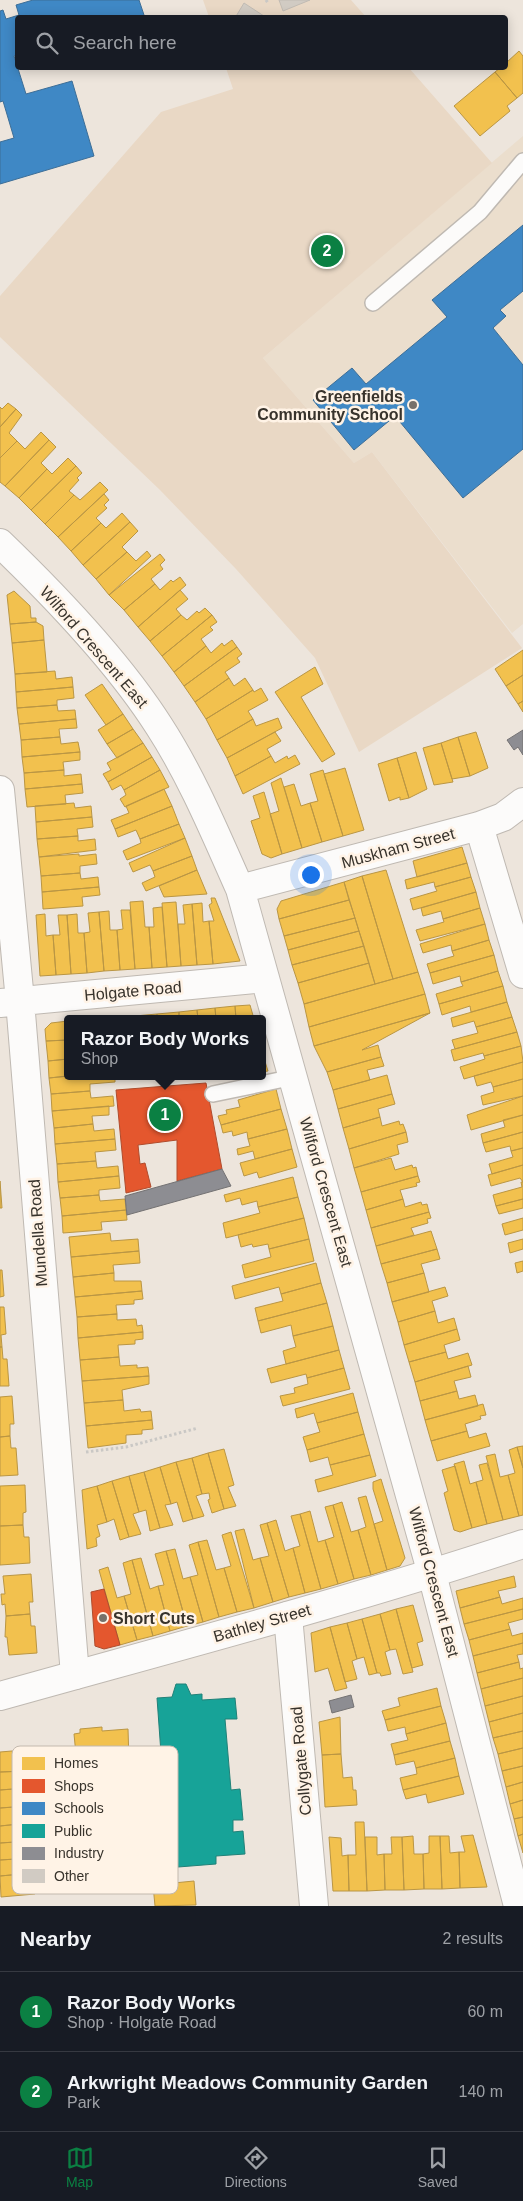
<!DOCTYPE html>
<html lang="en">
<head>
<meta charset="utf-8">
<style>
	body { margin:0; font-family:Helvetica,sans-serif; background:#20242c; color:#f1f3f6 }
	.you { position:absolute; left:310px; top:874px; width:18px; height:18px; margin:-12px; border:4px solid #fff; border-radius:50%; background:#1a73e8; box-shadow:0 0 0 8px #1a73e833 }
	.badge { display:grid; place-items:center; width:32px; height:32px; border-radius:50%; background:#0b8043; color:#fff; font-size:16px; font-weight:700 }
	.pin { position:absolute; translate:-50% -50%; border:2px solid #fff; box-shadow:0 1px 5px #0006 }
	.popup { position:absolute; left:64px; top:1015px; width:202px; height:65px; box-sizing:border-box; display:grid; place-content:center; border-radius:5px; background:#171b24; filter:drop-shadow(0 1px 4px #0005); font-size:16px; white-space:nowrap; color:#9ea1a6 }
	.popup b { font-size:19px; color:#f1f3f6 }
	.popup::after { content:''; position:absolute; left:50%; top:100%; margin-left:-10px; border:10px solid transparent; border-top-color:#171b24 }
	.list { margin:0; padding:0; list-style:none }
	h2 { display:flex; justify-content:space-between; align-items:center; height:65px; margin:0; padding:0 20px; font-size:21px }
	h2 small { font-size:16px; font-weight:400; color:#9ea1a6 }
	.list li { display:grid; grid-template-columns:32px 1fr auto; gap:15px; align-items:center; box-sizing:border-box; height:80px; padding:0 20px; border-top:1px solid #363941 }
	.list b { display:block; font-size:19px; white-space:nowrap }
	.list p { margin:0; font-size:16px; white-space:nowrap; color:#9ea1a6 }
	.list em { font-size:16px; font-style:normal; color:#9ea1a6 }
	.icon { flex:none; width:28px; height:28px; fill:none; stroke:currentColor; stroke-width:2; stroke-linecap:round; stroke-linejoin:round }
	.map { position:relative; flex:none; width:523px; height:1906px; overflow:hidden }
	.search { position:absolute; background:#171b24; box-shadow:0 2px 12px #0003; left:15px; right:15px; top:15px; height:55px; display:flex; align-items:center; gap:12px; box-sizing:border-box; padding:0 18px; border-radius:5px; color:#9ea1a6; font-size:19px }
	.sheet { height:225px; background:#171b24 }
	nav { display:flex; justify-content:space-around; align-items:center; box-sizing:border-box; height:70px; border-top:1px solid #363941; background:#171b24; font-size:14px; color:#9ea1a6 }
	nav a { display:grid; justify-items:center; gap:2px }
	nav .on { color:#0b8043 }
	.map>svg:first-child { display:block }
	.built { fill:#ebdecd }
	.green { fill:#e9d8c5 }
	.homes { fill:#f2c14e; stroke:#ba9644 }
	.shops { fill:#e4572e; stroke:#b04c2d }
	.schools { fill:#3f88c5; stroke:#3d6e97 }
	.public { fill:#17a398; stroke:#218178 }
	.industry { fill:#8d8d92; stroke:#747273 }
	.building { fill:#d1cbc3; stroke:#c1bbb3 }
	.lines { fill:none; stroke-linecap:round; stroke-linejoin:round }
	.lane-casing { stroke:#bfb9b2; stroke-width:18 }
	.street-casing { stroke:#bfb9b2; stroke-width:30 }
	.secondary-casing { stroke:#bfb9b2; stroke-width:30 }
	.path { stroke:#cac8c5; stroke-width:3; stroke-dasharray:2.5 2.5; stroke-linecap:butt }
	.lane { stroke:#fcfbfa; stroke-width:15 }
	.street { stroke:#fcfbfa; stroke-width:28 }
	.secondary { stroke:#fcfbfa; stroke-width:28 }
	.poi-dot { fill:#77716a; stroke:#fff3e6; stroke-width:2 }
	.labels { text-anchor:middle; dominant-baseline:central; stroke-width:5; stroke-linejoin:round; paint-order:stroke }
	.poi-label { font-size:16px; font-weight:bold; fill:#38332c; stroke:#fff3e6; text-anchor:end }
	.street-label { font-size:16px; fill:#38332c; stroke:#fff3e6 }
	.key { fill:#fff3e6; stroke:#c3b9ae; stroke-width:1 }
	.key-label { font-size:14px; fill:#38332c }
</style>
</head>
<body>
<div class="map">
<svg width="523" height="1906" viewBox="0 0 523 1906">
	<rect width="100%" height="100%" fill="#ede5dc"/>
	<path class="built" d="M523,136V624L512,633L372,452L354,463L263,358Z"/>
	<path class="green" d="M203,0H351L366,17H209Z
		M226,68H409L492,163L263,358L354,463L372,452L522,648L359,752L315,658L236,569L160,490L0,337V296L161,112L233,89Z"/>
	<path class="homes" d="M519,51L523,56V93L517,98L495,72L500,68H506V63Z
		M495,72L517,98L507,106L510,111L480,136L454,106Z
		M8,403L16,409L0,427V407L2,409Z
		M16,409L22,415L9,433L17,441L0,458V427Z
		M41,432L49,440L5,486L0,482V458L17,441L25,449Z
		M49,440L56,447L41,463L47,469L19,498L5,486Z
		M68,458L76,466L31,510L19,498L47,469L52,474Z
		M76,466L82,473L77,478L79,480L69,491L74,495L45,524L31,510Z
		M100,482L108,490L58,537L45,524L74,495L80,500Z
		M104,494L109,500L104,505L107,508L96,518L101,523L71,551L58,537Z
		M122,513L130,522L83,565L71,551L101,523L106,528Z
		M130,522L138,531L122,547L127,552L96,579L83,565Z
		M147,551L151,556L109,595L96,579L127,552L136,561Z
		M160,554L165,560L160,565L163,569L151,579L155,584L124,610L109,595Z
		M180,577L186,585L138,627L124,610L155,584L160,590L171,580L173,582Z
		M180,590L188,599L176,609L181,615L150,641L138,627Z
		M14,591L30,606L31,618H36V622L10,624L7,595Z
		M205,608L212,615L162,656L150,641L181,615L187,620L197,611L199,613Z
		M212,615L217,622L210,627L213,630L201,639L206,646L174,672L162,656Z
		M36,622L43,626L44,640L12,643L10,624Z
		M44,640L47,672L15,674L12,643Z
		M232,640L237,647L184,686L174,672L206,646L211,653L222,643L224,646Z
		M237,647L242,654L237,658L240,662L225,672L229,678L195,702L184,686Z
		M523,650V675L506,686L495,669Z
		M315,667L323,684L301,697L335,754L322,762L275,692Z
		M55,671L56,679L72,677L73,687L16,692L15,674Z
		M523,675V701L518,704L506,686Z
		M229,678L234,686L245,678L253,690L206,719L195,702Z
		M102,684L123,714L106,725L85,695Z
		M73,687L74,698L57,700V705L17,708L16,692Z
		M261,688L268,700L248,711L253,719L217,740L206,719L253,690L254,692Z
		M523,701V712L518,704Z
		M57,705L58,711L75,710L76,719L19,724L17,708Z
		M123,714L133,729L107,744L98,730Z
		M278,718L282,728L227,758L217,740L253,719L256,726Z
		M76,719L77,728L59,729L60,737L21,740L19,724Z
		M133,729L143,743L117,758L107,744Z
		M275,732L281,741L267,749L271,756L235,776L227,758Z
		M476,732L488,768L470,776L458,737Z
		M60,737L61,744L78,742L80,752L22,757L21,740Z
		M458,737L470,776L452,779L441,743Z
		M143,743L152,757L108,782L103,774L111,770L107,763Z
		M441,743L453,782L434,785L423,748Z
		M80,752V760L63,762L64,770L24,773L22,757Z
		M416,752L427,789L409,798L397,758Z
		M295,755L300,764L243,794L235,776L271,756L275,763L287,756L288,759Z
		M152,757L160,770L124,790L121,785L112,790L108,782Z
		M397,758L409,798L400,800V797L389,801L378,764Z
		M345,768L364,830L343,836L324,774Z
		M64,770V776L81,774L82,784L25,789L24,773Z
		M160,770L169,787L125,807L120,799L126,795L124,790Z
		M323,770L343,836L322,842L310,803L318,801L310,774Z
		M281,778L302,848L282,854L270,814L279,811L271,783Z
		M82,784L83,793L65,795L66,804L27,807L25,789Z
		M294,784L301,806L310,803L322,842L302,848L284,787Z
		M164,789L172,806L115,829L111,820L129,813L126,806Z
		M264,792L282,854L271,858L262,854L251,821L260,818L253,796Z
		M74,803L75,808L91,806L92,817L36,822L35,806Z
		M172,806L179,824L140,839L136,830L118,837L115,829Z
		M92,817L93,827L77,829L78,836L37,839L36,822Z
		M179,824L185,838L127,860L123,851L141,843L140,839Z
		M78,836V841L95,839L96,850L39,857L37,839Z
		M185,838L192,856L153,871L150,865L133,872L129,863Z
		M462,847L467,863L417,877L413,861Z
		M79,854V856L96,854L97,864L80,866V873L41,876L39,857Z
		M192,856L197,870L146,891L142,883L155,877L153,871Z
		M467,863L471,877L435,887L434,882L407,889L405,880Z
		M197,870L207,894L164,897L159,886Z
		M386,870L418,972L393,979L362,876Z
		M80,873L81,879L98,877L99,887L42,892L41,876Z
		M362,876L393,979L375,984L344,882Z
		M471,877L476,892L413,910L410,899L437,891L435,887Z
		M344,882L349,900L279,919L277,909L281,901Z
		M99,887L100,895L82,897L83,906L43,909L42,892Z
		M476,892L480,908L443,919L441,911L423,916L421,908Z
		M211,898H215L240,961L213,964L209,921H214L209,905L212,903Z
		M349,900L355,918L284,936L279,919Z
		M143,901L145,927H149L152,968L135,969L130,902Z
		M176,902L181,966L167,967L162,903Z
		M202,903L203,922L209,921L213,964L197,965L192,904Z
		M192,904L197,965L181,966L178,924H185L183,905Z
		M162,907L167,967L152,968L149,927H154L153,908Z
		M480,908L485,924L420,941L416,930L444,922L443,919Z
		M121,910H130L135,969L120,970L117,930L123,929Z
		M109,911L110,930H117L120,970L104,971L99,912Z
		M99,912L104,971L87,973L84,933L90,932L88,913Z
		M45,914L46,936L53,935L56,975L40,976L36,915Z
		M77,914L78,933H84L87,973L71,974L67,915Z
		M58,915H67L71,974L56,975L53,935H60Z
		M355,918L359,931L288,950L284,936Z
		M485,924L489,940L452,951L451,945L423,953L420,944Z
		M359,931L364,946L292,965L288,950Z
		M489,940L494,955L430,973L427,964L454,956L452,951Z
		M364,946L369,963L298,983L292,965Z
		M494,955L498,971L461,982L460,976L433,984L430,973Z
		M369,963L375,984L304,1004L298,983Z
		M498,971L503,986L439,1004L436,994L463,986L461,982Z
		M418,972L425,994L309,1027L304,1004Z
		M503,986L507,1002L471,1012L470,1006L442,1015L439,1004Z
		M425,994L430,1013L314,1046L309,1027Z
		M507,1002L512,1017L476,1027L474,1021L453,1027L451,1018Z
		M250,1005L254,1019H236L235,1006Z
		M235,1006L236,1019H216L215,1008Z
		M215,1008L216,1019H198L197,1010Z
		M197,1010L198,1019H179V1012Z
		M179,1012V1019H157V1014Z
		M430,1013L362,1050L378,1045L381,1057L327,1072L314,1046Z
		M157,1014V1019H135V1016Z
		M135,1016V1019H115V1017Z
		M512,1017L517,1032L455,1049L452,1040L478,1033L476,1027Z
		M68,1021V1040L46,1041L45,1029L51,1023Z
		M517,1032L521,1046L484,1056L483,1053L454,1061L451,1050Z
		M68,1040V1059L48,1061L46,1041Z
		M521,1046L523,1062L464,1079L460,1067L485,1059L484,1056Z
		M262,1052L268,1071L262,1072Z
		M381,1057L384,1066L367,1070L370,1080L333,1090L327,1072Z
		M68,1059V1076L49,1078L48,1061Z
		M523,1062V1079L493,1087L491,1082L477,1086L474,1076Z
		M387,1075L392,1094L338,1109L333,1090Z
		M68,1076H115V1082L90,1084V1091L51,1094L49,1078Z
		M523,1079V1096L483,1105L481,1096L494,1092L493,1087Z
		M276,1089L281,1109L221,1125L218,1116L227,1114L226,1110L240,1107L238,1100Z
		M90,1091L91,1098L113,1096L114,1106L52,1111L51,1094Z
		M392,1094L395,1104L378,1109L380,1117L343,1128L338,1109Z
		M523,1096V1115L471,1130L467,1115Z
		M109,1106V1115L92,1116L93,1124L54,1128L52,1111Z
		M281,1109L287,1129L248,1139L247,1132L233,1136L232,1131L223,1133L221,1125Z
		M523,1115V1132L483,1143L481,1134L505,1127L503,1120Z
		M380,1117L382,1126L399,1121L400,1125L403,1124L406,1132L349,1149L343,1128Z
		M93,1124L94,1131L114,1129L115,1139L55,1144L54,1128Z
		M287,1129L292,1149L255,1159L253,1151L238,1155L237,1149L250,1146L248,1139Z
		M406,1132L408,1142L397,1145L399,1154L354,1168L349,1149Z
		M523,1132V1148L511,1151L510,1146L486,1152L483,1143Z
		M115,1139L116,1150L95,1152L96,1161L57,1164L55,1144Z
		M523,1148V1165L492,1174L489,1164L513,1157L511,1151Z
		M292,1149L297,1167L259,1178L257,1172L244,1176L240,1163Z
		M391,1158L395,1170L412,1165L413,1168L416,1167L418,1176L361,1192L354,1168Z
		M96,1161L97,1168L118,1166L119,1176L58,1182L57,1164Z
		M523,1165V1182L520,1178L491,1186L488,1175Z
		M119,1176L120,1188L99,1190V1195L60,1198L58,1182Z
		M418,1176L420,1182L416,1183L417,1186L400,1190L403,1199L366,1210L361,1192Z
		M293,1177L298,1197L258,1207L257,1201L242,1205L240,1198L226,1202L224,1195Z
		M0,1181L2,1208H0Z
		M521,1182H523V1199L496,1206L493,1195L522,1187Z
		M99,1195L100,1201L125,1199L126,1210L62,1216L60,1198Z
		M298,1197L304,1218L226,1238L223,1223L260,1213L258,1207Z
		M403,1199L405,1207L421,1202L422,1205L427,1204L429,1212L371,1228L366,1210Z
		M523,1199V1208L499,1214L496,1206Z
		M126,1210L127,1220L101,1222L102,1230L63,1233L62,1216Z
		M429,1212L431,1218L427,1219L428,1223L411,1228L414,1235L376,1246L371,1228Z
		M304,1218L309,1239L269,1249L268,1244L253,1247L252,1244L241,1247L238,1235Z
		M523,1218V1230L505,1235L502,1224Z
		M431,1231L437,1249L381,1264L376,1246Z
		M110,1233L111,1241L138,1239L139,1251L71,1257L69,1237Z
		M309,1239L314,1261L245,1278L242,1265L271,1257L269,1249Z
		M523,1239V1249L510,1253L508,1243Z
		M437,1249L440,1259L421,1264L424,1273L387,1283L381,1264Z
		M139,1251L140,1263L113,1265L114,1273L73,1277L71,1257Z
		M523,1261V1271L517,1273L515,1263Z
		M316,1263L321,1283L281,1294L279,1287L235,1299L232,1286Z
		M0,1270H2L4,1296L0,1297Z
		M114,1273V1281H141L142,1291L75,1297L73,1277Z
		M424,1273L429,1292L392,1302L387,1283Z
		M321,1283L327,1303L258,1321L255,1308L283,1301L281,1294Z
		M445,1287L448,1296L432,1301L435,1311L398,1322L392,1302Z
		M142,1291L143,1299L134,1300V1304L116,1305L117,1314L77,1317L75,1297Z
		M327,1303L333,1326L293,1336L291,1325L261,1333L258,1321Z
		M0,1307H4L6,1334L1,1335L2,1347H0Z
		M435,1311L438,1323L454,1318L457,1329L404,1345L398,1322Z
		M117,1314V1320L136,1319L137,1326L142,1325L143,1332L78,1338L77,1317Z
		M333,1326L339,1350L286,1364L283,1351L296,1347L293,1336Z
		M457,1329L460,1340L444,1345L446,1352L409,1362L404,1345Z
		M143,1332V1339L135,1340V1344L118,1345L119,1357L80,1360L78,1338Z
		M0,1347H2L3,1359H7L9,1386H0Z
		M339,1350L344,1368L307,1378L306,1374L271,1383L267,1369Z
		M446,1352L448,1359L468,1353L472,1365L415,1382L409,1362Z
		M119,1357L120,1366L137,1365V1368L148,1367L149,1376L82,1381L80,1360Z
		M468,1366L471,1377L454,1381L457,1391L420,1401L415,1382Z
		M344,1368L350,1389L283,1406L280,1396L295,1393L294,1388L308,1384L307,1378Z
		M149,1376V1384L122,1390L123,1400L84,1403L82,1381Z
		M457,1391L459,1399L475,1395L478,1406L425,1420L420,1401Z
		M353,1393L358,1412L317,1423L314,1413L297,1418L295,1409Z
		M12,1396L14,1424H10V1436L0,1437V1397Z
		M123,1400L124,1411L140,1409L141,1412L151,1411L152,1420L86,1426L84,1403Z
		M483,1404L486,1415L480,1416L481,1419L465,1424L467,1431L431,1441L425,1420Z
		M358,1412L364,1434L307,1450L303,1437L320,1432L317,1423Z
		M152,1420L153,1429L142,1430V1434L126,1435V1443L88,1448L86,1426Z
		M467,1431L469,1438L486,1433L490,1446L437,1461L431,1441Z
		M364,1434L370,1455L330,1465L328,1457L310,1462L307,1450Z
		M10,1436L11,1448H16L18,1475L0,1476V1437Z
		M523,1446V1468L517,1447Z
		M517,1447L523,1468V1515L519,1516L508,1475L515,1473L509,1450Z
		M224,1449L234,1485L228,1487L236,1506L224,1509L208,1453Z
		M208,1453L224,1509L212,1513L208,1500L210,1499L209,1493L202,1494L192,1458Z
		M495,1454L500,1477L508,1475L519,1516L503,1520L486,1456Z
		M370,1455L376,1476L318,1492L315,1480L333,1475L330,1465Z
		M192,1458L202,1494L196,1496L204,1516L193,1519L176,1462Z
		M464,1461L470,1484L476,1482L487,1524L472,1528L454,1464Z
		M176,1462L193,1519L183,1522L177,1502L171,1504L160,1467Z
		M487,1463L503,1520L487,1524L476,1482L483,1480L479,1465Z
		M455,1466L472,1528L460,1532L454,1530L444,1493L448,1491L442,1470Z
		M160,1467L171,1504L165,1505L173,1525L160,1528L144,1472Z
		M144,1472L160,1528L150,1531L146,1510L139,1512L129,1476Z
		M129,1476L139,1512L133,1514L141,1534L129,1537L112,1481Z
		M381,1479L405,1558L400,1566L387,1570L374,1524L383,1521L373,1489V1482Z
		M112,1481L129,1537L120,1540L114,1519L107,1522L97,1486Z
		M25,1485L26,1512L23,1513V1525L0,1526V1486Z
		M97,1486L107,1522L97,1525L100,1536L96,1538L97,1546L87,1549L82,1490Z
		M366,1496L387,1570L371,1575L358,1530L366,1527L358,1498Z
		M342,1502L351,1532L358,1530L371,1575L354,1579L333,1505Z
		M333,1505L354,1579L338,1584L325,1540L334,1537L325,1507Z
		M310,1511L318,1542L325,1540L338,1584L321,1589L300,1514Z
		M300,1514L321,1589L305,1593L293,1548L300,1546L291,1516Z
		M276,1520L285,1551L293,1548L305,1593L289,1597L267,1523Z
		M267,1523L289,1597L273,1602L260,1558L269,1556L260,1525Z
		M23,1525L24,1537H29L30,1563L0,1565V1526Z
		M244,1529L253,1560L260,1558L273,1602L254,1608L235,1531Z
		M231,1532L254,1608L237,1612L224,1568L231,1566L222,1535Z
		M207,1540L216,1570L224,1568L237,1612L219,1617L198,1542Z
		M198,1542L219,1617L203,1622L190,1577L198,1575L189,1545Z
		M175,1549L183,1579L190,1577L203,1622L187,1626L166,1551Z
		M166,1551L187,1626L170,1631L158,1586L164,1585L155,1554Z
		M141,1558L150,1589L158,1586L170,1631L153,1636L132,1560Z
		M132,1560L153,1636L137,1640L124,1596L131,1594L123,1563Z
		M108,1567L117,1598L124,1596L137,1640L120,1645L99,1570Z
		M31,1574L33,1602H29L30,1614L6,1616L5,1604L2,1605L1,1594H5L3,1576Z
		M514,1576L516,1587L498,1591L500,1597L460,1608L456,1591Z
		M500,1597L502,1604L523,1598V1609L464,1624L460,1608Z
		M413,1605L423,1641L417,1643L423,1665L412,1668L396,1609Z
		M396,1609L413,1672L403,1674L396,1649L390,1650L380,1614Z
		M523,1609V1619L508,1623L510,1629L469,1640L464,1624Z
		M30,1614L31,1626H35L37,1653L9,1655L7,1637H5L6,1616Z
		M380,1614L390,1650L385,1652L391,1674L381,1676L380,1673H377L362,1619Z
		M362,1619L377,1673L369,1675L364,1657L357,1659L347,1623Z
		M347,1623L357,1659L352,1661L357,1679L345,1682L330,1627Z
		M330,1627L347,1688L335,1691L328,1668L315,1672L311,1633Z
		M510,1629L512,1636L523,1633V1643L473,1656L469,1640Z
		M523,1643V1654L517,1655L519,1662L477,1673L473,1656Z
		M519,1662L520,1669L523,1668V1678L481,1689L477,1673Z
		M523,1678V1696L485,1706L481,1689Z
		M437,1688L441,1706L385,1720L382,1711L400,1706L398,1698Z
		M523,1696V1713L489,1722L485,1706Z
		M441,1706L446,1723L406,1734L405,1727L388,1731L385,1720Z
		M523,1713V1731L493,1738L489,1722Z
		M340,1717L341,1754L322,1755L319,1722Z
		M446,1723L450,1741L394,1755L391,1744L408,1740L406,1734Z
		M102,1727V1731L128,1729L129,1761L77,1765L74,1734L80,1733V1729Z
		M523,1731V1748L498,1754L493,1738Z
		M450,1741L455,1758L416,1768L414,1761L396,1765L394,1755Z
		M523,1748V1766L502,1771L498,1754Z
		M24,1750L26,1771L0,1772V1752Z
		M341,1754L343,1778L352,1777L353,1790H356L357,1805L325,1807L322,1755Z
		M455,1758L459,1776L403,1790L400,1778L417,1774L416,1768Z
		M523,1766V1782L506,1787L502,1771Z
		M26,1771L27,1788L0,1790V1772Z
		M459,1776L464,1794L428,1803L426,1794L406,1799L403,1790Z
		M523,1782V1800L510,1804L506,1787Z
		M27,1788L28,1806L0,1808V1790Z
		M523,1800V1817L514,1819L510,1804Z
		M28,1806L29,1823L0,1826V1808Z
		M523,1817V1834L518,1836L514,1819Z
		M355,1822H364L367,1891H349L348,1855H356Z
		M29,1823L31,1841L0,1843V1826Z
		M523,1834V1853L518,1836Z
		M473,1835L487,1887L460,1888L459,1852H465L461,1836Z
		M413,1836L414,1854H423L424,1889L404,1890L402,1837Z
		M429,1836H440L442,1889H424L423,1854L429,1853Z
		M440,1836H449L450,1853L459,1852L460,1888L442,1889Z
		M329,1837L341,1838L342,1856L348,1855L349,1891H333Z
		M365,1837H377V1855L384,1854L385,1890L367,1891Z
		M391,1837H402L404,1890H385L384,1854H392Z
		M31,1841L32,1858L0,1860V1843Z
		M32,1858L33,1873L0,1876V1860Z
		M33,1873L35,1894L1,1897L0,1876Z
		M194,1881L196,1905L155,1906L153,1885Z"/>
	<path class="shops" d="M206,1083L222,1169L177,1181V1140L138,1145L140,1164L145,1163L151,1187L126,1193L116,1090Z
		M104,1589L120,1645L104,1649L95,1646L91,1592Z"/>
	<path class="schools" d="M33,0H139L145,18H18V55L14,56L26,94L72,81L94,156L0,184V142L14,138L3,101L0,102V11L3,10L6,19L19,15L16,5Z
		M523,225V291L500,310L506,316L493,328L523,365V449L463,498L395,416L354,450L313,400L352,368L366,384L447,317L432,300Z"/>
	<path class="public" d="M176,1684H186L191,1695L202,1694V1700L235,1698L237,1719H225L231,1790L240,1789L243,1820H233V1832L243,1831L245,1854L216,1856V1864L178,1867L174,1821L166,1822L157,1698L172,1697Z"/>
	<path class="industry" d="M523,730V755L518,747L514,750L507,740Z
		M222,1169L231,1186L127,1215L125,1196Z
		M351,1695L354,1707L332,1713L329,1701Z
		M74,1766L76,1791L63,1792L61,1767Z"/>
	<path class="building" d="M279,0H310L283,11Z
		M244,3L267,18H235Z"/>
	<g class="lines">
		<defs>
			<path id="lane" d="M373,303L480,212L523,161
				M213,1094L294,1077"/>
			<path id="street" d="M0,543C54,595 119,663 159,726C192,777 215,833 240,889L432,1574L518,1906
				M0,790L20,1001L75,1675
				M479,826L523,974
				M240,889L479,826L503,817L523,802
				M0,1003L265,978
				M288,1616L314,1906"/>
			<path id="secondary" d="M0,1696C175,1647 351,1601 523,1544"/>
		</defs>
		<use href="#lane" class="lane-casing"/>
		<use href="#street" class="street-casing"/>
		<use href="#secondary" class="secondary-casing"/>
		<path class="path" d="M266,0L268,3
			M86,1452L126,1447L198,1428"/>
		<use href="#lane" class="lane"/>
		<use href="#street" class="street"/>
		<use href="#secondary" class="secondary"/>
	</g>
	<g class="poi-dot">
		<circle cx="413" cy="405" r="5"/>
		<circle cx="103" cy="1618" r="5"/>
	</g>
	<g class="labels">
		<g class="poi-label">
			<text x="403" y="396">Greenfields<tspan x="403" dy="18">Community School</tspan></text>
			<text x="113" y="1618" text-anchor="start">Short Cuts</text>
		</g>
		<g class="street-label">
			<text transform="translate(94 647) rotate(49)">Wilford Crescent East</text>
			<text transform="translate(398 848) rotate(-15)">Muskham Street</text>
			<text transform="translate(133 991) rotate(-5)">Holgate Road</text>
			<text transform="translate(326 1192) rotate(74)">Wilford Crescent East</text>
			<text transform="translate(38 1233) rotate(-94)">Mundella Road</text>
			<text transform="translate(434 1582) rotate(75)">Wilford Crescent East</text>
			<text transform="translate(262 1623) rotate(-16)">Bathley Street</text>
			<text transform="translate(301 1761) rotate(-95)">Collygate Road</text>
		</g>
	</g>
	<rect x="12" y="1746" width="166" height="148" rx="8" class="key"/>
	<rect x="22" y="1757" width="23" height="13" fill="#f2c14e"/>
	<rect x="22" y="1779" width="23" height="14" fill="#e4572e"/>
	<rect x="22" y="1802" width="23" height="13" fill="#3f88c5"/>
	<rect x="22" y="1824" width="23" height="14" fill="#17a398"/>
	<rect x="22" y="1847" width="23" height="13" fill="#8d8d92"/>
	<rect x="22" y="1869" width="23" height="14" fill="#d1cbc3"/>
	<g class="key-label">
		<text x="54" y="1768">Homes</text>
		<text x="54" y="1791">Shops</text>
		<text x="54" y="1813">Schools</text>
		<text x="54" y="1836">Public</text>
		<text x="54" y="1858">Industry</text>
		<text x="54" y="1881">Other</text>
	</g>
</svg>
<div class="you"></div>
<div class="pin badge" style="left:165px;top:1115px">1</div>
<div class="popup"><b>Razor Body Works</b>Shop</div>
<div class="pin badge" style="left:327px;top:251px">2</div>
<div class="search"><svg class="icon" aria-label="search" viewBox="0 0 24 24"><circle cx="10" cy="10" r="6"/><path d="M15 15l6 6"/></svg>Search here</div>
</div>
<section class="sheet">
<h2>Nearby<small>2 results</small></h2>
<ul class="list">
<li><span class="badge">1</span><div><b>Razor Body Works</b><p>Shop · Holgate Road</p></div><em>60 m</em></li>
<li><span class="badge">2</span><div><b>Arkwright Meadows Community Garden</b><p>Park</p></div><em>140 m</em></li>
</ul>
</section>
<nav>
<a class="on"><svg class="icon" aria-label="map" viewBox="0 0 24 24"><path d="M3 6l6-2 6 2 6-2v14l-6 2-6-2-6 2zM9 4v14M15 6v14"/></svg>Map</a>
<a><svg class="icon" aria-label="directions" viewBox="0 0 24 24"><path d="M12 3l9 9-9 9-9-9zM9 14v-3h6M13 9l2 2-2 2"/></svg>Directions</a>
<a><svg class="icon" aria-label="saved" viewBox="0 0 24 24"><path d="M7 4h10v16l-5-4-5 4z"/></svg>Saved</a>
</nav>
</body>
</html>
